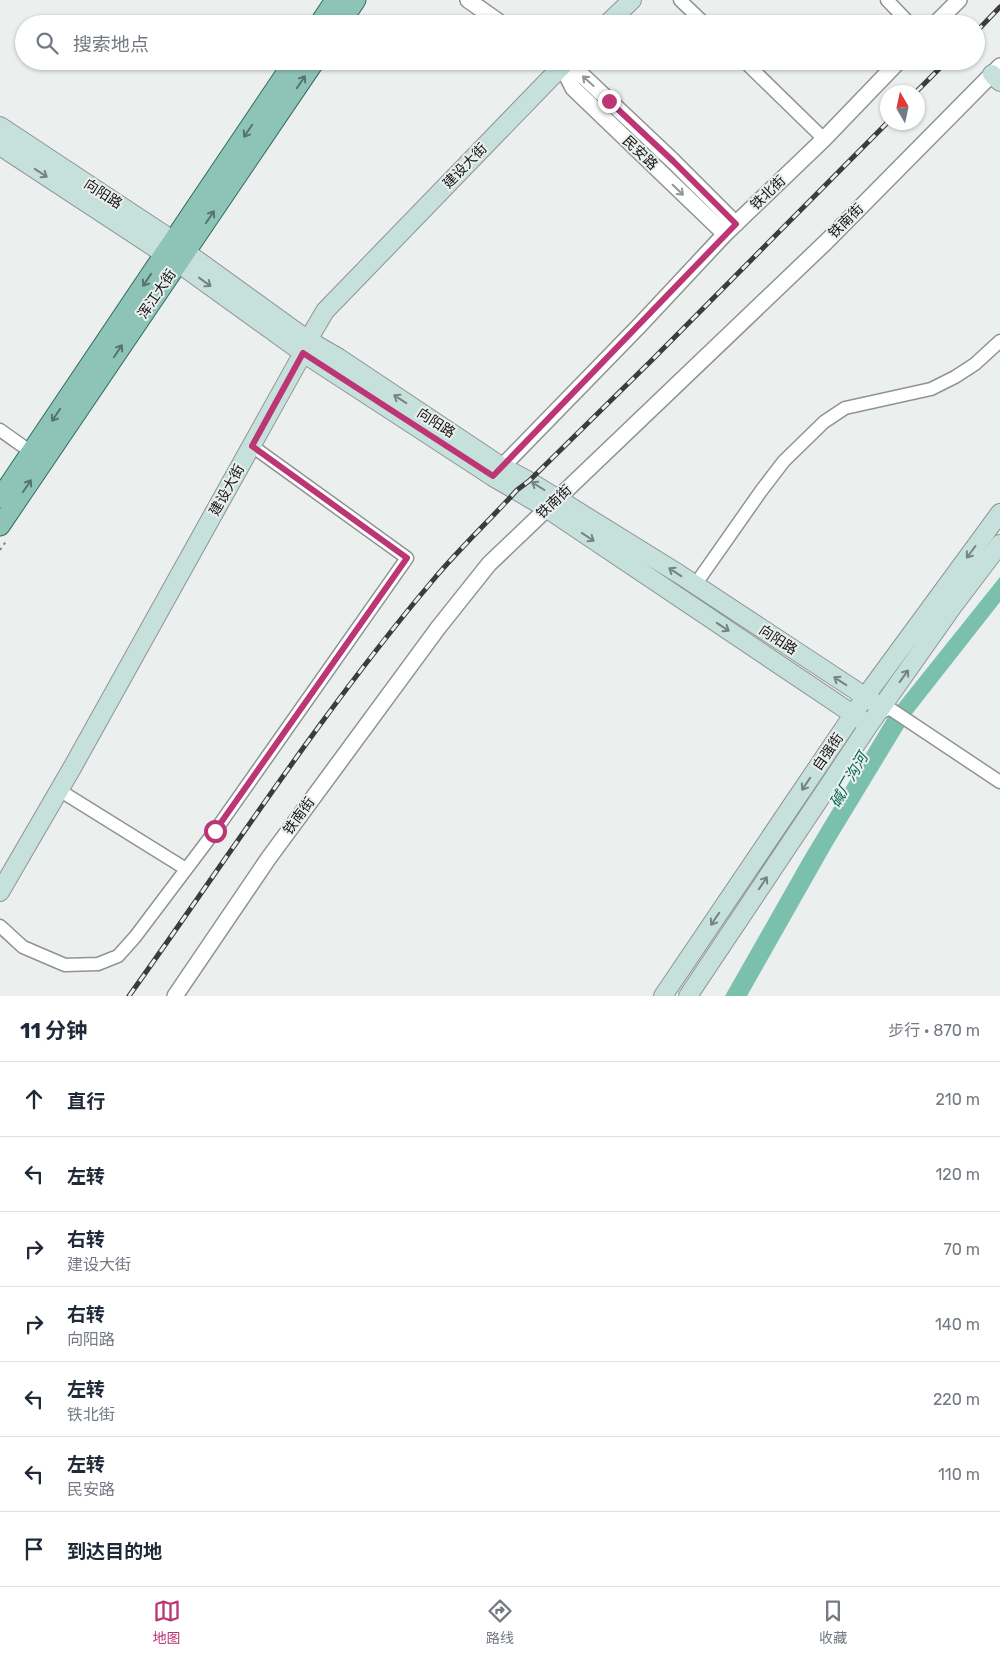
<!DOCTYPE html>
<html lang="zh">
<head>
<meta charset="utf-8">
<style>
	body { margin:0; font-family:Rubik,"Noto Sans SC",sans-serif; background:#f2f2f3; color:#1f2937 }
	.compass { position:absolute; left:880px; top:85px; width:45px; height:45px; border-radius:50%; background:#fff; box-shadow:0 1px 4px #0004; rotate:351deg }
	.stop { position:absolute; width:15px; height:15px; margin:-11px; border:4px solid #bc3575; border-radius:50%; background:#fff }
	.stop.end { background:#bc3575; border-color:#fff; box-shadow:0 1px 5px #0008 }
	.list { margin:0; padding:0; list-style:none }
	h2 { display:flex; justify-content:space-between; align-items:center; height:65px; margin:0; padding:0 20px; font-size:21px }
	h2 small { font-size:16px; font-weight:400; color:#747a83 }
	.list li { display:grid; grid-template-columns:32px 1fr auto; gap:15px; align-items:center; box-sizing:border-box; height:75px; padding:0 20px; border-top:1px solid #e0e1e3 }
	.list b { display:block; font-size:19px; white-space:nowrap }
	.list p { margin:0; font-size:16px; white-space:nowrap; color:#747a83 }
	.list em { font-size:16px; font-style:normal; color:#747a83 }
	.icon { flex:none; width:28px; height:28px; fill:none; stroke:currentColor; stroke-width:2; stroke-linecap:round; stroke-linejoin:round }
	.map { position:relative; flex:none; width:1000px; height:996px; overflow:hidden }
	.search { position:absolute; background:#fff; box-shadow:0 1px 4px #0004; left:15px; right:15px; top:15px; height:55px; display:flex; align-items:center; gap:12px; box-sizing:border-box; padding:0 18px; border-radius:28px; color:#747a83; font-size:19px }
	.sheet { height:590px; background:#fff }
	nav { display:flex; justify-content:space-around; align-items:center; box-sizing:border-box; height:70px; border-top:1px solid #e0e1e3; background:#fff; font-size:14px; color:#747a83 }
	nav a { display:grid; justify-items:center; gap:2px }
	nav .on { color:#bc3575 }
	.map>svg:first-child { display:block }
	.water { fill:#7bbfad }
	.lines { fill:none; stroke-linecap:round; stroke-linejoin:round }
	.minor-casing { stroke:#8f9392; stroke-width:15 }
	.tertiary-casing { stroke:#8f9392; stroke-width:18 }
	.secondary-casing { stroke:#8f9392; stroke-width:20 }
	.primary-casing { stroke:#316c5f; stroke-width:21 }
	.path { stroke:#808381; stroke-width:2; stroke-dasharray:2.5 4; stroke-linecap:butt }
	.minor { stroke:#fff; stroke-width:12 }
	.tertiary { stroke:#fff; stroke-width:15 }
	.secondary { stroke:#c6e1db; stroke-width:18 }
	.primary { stroke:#8ec4b8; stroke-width:19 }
	.rail-casing { stroke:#3b3d3c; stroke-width:5 }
	.rail { stroke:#ebefed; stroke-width:3; stroke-dasharray:9; stroke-linecap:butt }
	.oneway { stroke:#949594 }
	.oneway2 { stroke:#56746d }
	.oneway3 { stroke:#758481 }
	.route { stroke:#bc3575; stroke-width:6 }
	.labels { text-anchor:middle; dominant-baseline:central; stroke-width:4; stroke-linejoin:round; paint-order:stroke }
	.street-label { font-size:14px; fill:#111312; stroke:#ebefed }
	.water-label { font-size:15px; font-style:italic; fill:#026453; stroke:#ebefed }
</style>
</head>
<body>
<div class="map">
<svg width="1000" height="996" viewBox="0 0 1000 996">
	<rect width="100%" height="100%" fill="#ebefed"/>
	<path class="water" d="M1000,577V602L912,714L832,846L747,996H725L804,857L888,717Z"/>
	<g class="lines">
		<defs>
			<path id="minor" d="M680,0L705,24
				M887,0L910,24
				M744,61L824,139
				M0,430L31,452
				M695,585L761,491L784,461L824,422L845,408L931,389L955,377L975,364L1000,341
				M877,715L889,708L1000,782
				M59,790L186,869
				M0,926L23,947L65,965L98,964L118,956L135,937L215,831L407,558L252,446"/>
			<path id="tertiary" d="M468,0L502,24
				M935,24L959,0
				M556,61L583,76L673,161L736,224
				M562,66L573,88L725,234
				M494,475L639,326L725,234L824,139L899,61
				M175,996L268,859L438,628L489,564L827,241L1000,66"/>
			<path id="secondary" d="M607,24L632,0
				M992,74L1000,82
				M0,126L174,241L186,252L308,340L339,358L501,466L529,481L679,574L881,707
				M0,146L178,263L303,353L493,477L546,508L869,725
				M0,892L72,768L303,353L308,340L325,311L567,61
				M663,996L865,697L1000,513
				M688,996L869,725L953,606L1000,544"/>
			<path id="primary" d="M319,24L335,0
				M340,24L356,0
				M0,498L294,61
				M0,526L315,61"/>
		</defs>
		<use href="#minor" class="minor-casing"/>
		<use href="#tertiary" class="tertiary-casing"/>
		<use href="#secondary" class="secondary-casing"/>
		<use href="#primary" class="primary-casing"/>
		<path class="path" d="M0,550L7,540"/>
		<use href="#minor" class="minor"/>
		<use href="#tertiary" class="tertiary"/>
		<use href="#secondary" class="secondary"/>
		<use href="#primary" class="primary"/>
		<defs>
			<path id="rail" d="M976,32L1000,7
				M916,92L947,61
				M129,996C229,856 323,710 434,579C460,548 490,520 517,490L529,481L653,359L888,122"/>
		</defs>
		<use href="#rail" class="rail-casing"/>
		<use href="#rail" class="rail"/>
	</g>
	<defs><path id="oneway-shaft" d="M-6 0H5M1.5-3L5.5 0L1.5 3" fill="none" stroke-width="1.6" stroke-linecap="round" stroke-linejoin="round" transform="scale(1.25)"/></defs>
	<g class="oneway">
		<use href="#oneway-shaft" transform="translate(588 81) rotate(-138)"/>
		<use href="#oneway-shaft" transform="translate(678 190) rotate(44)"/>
	</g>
	<g class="oneway2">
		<use href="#oneway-shaft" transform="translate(301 82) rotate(-56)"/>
		<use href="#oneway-shaft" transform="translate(248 131) rotate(124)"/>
		<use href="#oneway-shaft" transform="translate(210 217) rotate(-56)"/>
		<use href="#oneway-shaft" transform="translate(147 280) rotate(124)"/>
		<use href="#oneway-shaft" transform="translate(118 351) rotate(-56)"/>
		<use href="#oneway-shaft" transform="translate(56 415) rotate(124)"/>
		<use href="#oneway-shaft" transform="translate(27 486) rotate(-56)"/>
	</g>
	<g class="oneway3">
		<use href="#oneway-shaft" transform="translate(41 173) rotate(33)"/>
		<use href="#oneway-shaft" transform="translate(205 282) rotate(36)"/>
		<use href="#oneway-shaft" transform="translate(400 399) rotate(-147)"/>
		<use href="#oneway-shaft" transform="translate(538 486) rotate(-148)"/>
		<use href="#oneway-shaft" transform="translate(588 537) rotate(34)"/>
		<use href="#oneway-shaft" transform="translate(971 552) rotate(127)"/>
		<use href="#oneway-shaft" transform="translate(675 572) rotate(-147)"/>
		<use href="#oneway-shaft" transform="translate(723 627) rotate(34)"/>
		<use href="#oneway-shaft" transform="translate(904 676) rotate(-54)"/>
		<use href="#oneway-shaft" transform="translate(840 681) rotate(-147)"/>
		<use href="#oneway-shaft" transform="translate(806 784) rotate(124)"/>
		<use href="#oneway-shaft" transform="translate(763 883) rotate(-56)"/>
		<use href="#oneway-shaft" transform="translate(715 919) rotate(124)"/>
	</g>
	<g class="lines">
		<path class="route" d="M215,831L407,558L252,446L303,353L493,476L736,224L673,161L609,101"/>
	</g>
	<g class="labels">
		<g class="street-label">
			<text transform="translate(640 153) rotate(44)">民安路</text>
			<text transform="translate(465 166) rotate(-46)">建设大街</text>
			<text transform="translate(768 193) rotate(-44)">铁北街</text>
			<text transform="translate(103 194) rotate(33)">向阳路</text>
			<text transform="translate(846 221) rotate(-45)">铁南街</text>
			<text transform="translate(157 294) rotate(-56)">浑江大街</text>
			<text transform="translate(436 423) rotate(33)">向阳路</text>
			<text transform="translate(227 490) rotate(-61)">建设大街</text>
			<text transform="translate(554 502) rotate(-43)">铁南街</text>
			<text transform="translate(778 640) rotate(33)">向阳路</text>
			<text transform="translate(828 752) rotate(-55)">自强街</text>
			<text transform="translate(299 816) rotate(-54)">铁南街</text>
		</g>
		<g class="water-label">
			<text transform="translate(849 780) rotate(-60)">碱厂沟河</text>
		</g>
	</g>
</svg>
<svg class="compass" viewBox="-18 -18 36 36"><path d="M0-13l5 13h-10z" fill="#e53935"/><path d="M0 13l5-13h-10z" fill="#747a83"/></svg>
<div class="stop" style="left:215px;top:831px"></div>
<div class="stop end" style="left:609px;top:101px"></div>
<div class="search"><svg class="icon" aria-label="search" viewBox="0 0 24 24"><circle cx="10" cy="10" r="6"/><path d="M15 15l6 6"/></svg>搜索地点</div>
</div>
<section class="sheet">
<h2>11 分钟<small>步行 · 870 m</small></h2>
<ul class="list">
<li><svg class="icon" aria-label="ahead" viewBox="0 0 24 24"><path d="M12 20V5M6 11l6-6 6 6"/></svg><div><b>直行</b></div><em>210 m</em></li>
<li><svg class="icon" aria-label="left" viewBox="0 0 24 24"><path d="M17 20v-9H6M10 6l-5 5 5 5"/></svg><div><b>左转</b></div><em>120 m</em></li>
<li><svg class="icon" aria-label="right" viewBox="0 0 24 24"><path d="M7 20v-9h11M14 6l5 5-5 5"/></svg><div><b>右转</b><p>建设大街</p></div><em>70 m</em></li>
<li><svg class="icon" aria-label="right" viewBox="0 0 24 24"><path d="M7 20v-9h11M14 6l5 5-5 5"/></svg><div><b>右转</b><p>向阳路</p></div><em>140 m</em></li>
<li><svg class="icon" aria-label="left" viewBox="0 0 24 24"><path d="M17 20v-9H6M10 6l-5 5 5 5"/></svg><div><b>左转</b><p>铁北街</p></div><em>220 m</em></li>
<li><svg class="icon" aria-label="left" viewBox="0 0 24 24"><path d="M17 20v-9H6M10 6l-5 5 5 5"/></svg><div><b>左转</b><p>民安路</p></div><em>110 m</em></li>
<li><svg class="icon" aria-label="arrive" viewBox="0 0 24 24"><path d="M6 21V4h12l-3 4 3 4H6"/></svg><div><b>到达目的地</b></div></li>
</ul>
</section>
<nav>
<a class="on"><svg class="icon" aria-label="map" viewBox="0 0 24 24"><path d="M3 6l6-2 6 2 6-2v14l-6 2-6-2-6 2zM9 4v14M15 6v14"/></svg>地图</a>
<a><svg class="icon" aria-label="directions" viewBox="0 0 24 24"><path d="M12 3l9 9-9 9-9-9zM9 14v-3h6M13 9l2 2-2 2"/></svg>路线</a>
<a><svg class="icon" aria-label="saved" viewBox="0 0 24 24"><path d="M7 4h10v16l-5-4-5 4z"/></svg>收藏</a>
</nav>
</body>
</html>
